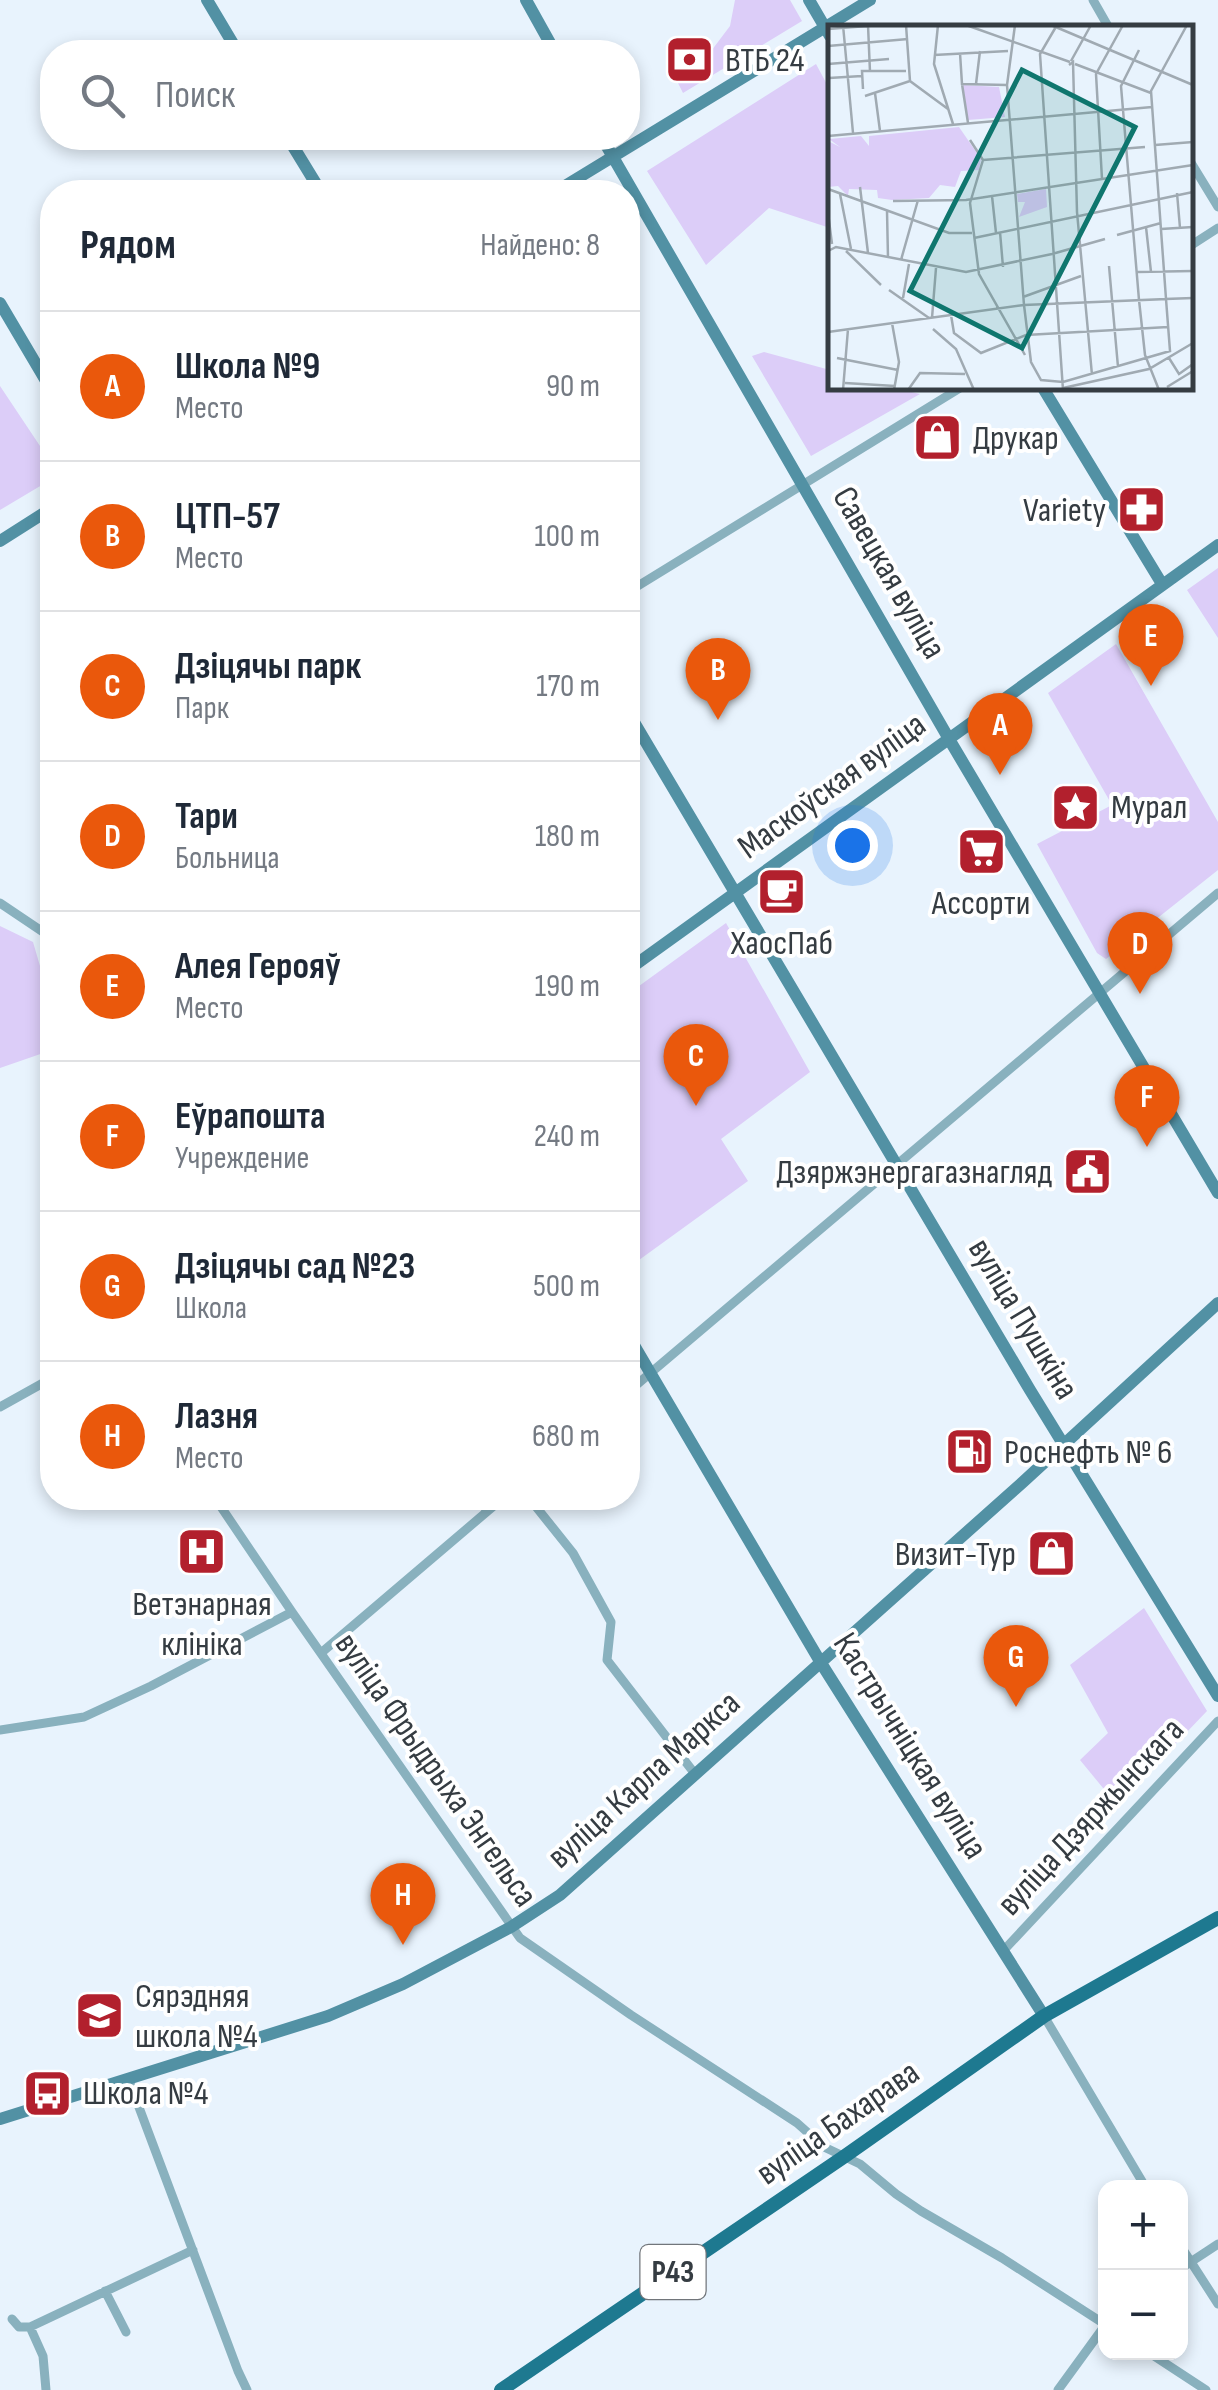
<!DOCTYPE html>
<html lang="ru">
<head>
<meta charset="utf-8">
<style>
	body { margin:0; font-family:"Sofia Sans Condensed",sans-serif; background:#f6f6f7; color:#1f2937 }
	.controls { position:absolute; right:30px; bottom:30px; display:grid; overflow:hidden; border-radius:20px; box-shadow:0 5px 15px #0003 }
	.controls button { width:90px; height:90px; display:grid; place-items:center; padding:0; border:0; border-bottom:2px solid #e0e1e3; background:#fff; color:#1f2937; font:50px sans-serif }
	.you { position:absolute; left:852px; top:845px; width:35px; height:35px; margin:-25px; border:8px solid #fff; border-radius:50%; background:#1a73e8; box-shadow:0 0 0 15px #1a73e833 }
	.badge { display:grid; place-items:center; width:65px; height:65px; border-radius:50%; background:#ea580c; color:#fff; font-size:32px; font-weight:700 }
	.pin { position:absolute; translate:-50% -82px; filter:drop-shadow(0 2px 5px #0008) }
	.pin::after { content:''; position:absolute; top:52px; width:35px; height:30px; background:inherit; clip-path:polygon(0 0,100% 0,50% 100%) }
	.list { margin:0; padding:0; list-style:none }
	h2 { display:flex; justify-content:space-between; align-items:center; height:130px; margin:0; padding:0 40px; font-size:42px }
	h2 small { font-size:32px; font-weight:400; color:#747a83 }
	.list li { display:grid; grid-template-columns:65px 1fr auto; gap:30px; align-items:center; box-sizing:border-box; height:150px; padding:0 40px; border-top:2px solid #e0e1e3 }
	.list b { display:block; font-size:38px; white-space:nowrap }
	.list p { margin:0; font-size:32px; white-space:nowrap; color:#747a83 }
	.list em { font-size:32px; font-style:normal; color:#747a83 }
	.icon { flex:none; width:55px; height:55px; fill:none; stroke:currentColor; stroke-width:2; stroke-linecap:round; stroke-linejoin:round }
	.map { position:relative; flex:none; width:1218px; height:2390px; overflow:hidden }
	.search { position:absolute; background:#fff; box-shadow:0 5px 15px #0003; left:40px; top:40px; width:600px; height:110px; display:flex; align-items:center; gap:25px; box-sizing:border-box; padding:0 35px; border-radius:40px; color:#747a83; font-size:38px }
	.panel { position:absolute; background:#fff; box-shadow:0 5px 15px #0003; left:40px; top:180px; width:600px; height:1330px; border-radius:40px }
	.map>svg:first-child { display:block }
	.green { fill:#dccdf8 }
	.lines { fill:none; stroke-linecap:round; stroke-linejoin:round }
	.street { stroke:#89b1be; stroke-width:9 }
	.secondary { stroke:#5291a4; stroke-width:12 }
	.primary { stroke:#1e7990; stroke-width:14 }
	.labels { text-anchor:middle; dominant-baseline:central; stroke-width:8; stroke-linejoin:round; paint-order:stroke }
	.shield { fill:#fff; stroke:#72767b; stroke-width:2.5 }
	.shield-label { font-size:32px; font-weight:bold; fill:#353c42 }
	.poi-label { font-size:35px; fill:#353c42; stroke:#fff; text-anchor:start }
	.street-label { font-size:35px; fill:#353c42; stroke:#fff }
	.inset-road { fill:none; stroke:#a0aab2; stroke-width:2.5 }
	.view { fill:#0f766e; fill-opacity:0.15; stroke:#0f766e; stroke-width:5 }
	.inset-edge { fill:none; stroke:#353c42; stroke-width:5 }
</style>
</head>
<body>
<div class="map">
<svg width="1218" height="2390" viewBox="0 0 1218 2390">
	<rect width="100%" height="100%" fill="#e8f3fd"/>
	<path class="green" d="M735,0H790L802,21L683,93L678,83L696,71L730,26Z
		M816,64L830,90V228L769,208L706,265L647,171Z
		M764,352L830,370V388H895L920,394L811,456L752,356Z
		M0,386L52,464V479L0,510Z
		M1218,568V638L1187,590Z
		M1116,644L1218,822V870L1106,959L1097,953L1037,844L1112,805L1048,693Z
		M726,923L810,1072L721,1139L748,1181L628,1268V994Z
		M0,926L33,942L52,1007V1050L0,1068Z
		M1144,1608L1207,1711L1117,1805L1080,1760L1108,1733L1070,1665Z"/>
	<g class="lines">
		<path class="street" d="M1093,0L1109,28
			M1190,161L1218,207
			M1190,246L1218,228
			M628,592L960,388
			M0,903L52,938
			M628,1392L1218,893
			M0,1407L52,1378
			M215,1498L292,1612L520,1938L631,2015L797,2123L824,2147L860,2164L896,2194L921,2211L1002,2258L1106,2325
			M478,1498L487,1511
			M529,1498L573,1553L611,1622L607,1660L695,1774
			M321,1653L503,1498
			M0,1730L84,1717L151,1686L292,1612
			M1004,1950L1218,1721
			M1044,2016L1146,2188
			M128,2078L238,2371L247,2390
			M1180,2245L1218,2304
			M1180,2269L1218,2244
			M105,2291L126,2332
			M12,2319L19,2327H30L193,2250
			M30,2327L43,2356L46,2390
			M1148,2352L1206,2390
			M1058,2390L1106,2324"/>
		<path class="secondary" d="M207,0L238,52
			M526,0L555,52
			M809,0L830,36
			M288,138L321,192
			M602,138L949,739L1218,1193
			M555,192L870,0
			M0,303L52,391
			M1043,388L1162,584
			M0,541L52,508
			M628,712L1030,1390L1218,1696
			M628,970L1218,545
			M628,1335L821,1663L1044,2016
			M0,2119L328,2016L403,1984L511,1927L560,1895L1023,1482L1218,1303"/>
		<path class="primary" d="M501,2390L845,2156L1044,2016L1218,1918"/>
	</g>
	<defs>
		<symbol id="bank-square" viewBox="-11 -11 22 22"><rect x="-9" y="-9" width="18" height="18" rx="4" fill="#b2202d" stroke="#fff"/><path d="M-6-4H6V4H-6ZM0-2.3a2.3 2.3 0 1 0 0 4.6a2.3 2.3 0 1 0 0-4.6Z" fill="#fff"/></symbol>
		<symbol id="shop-square" viewBox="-11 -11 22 22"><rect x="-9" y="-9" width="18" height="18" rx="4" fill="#b2202d" stroke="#fff"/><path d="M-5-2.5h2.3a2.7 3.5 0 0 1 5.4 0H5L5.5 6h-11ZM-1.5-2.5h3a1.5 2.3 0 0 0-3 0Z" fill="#fff"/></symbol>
		<symbol id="pharmacy-square" viewBox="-11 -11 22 22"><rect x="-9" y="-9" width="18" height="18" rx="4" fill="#b2202d" stroke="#fff"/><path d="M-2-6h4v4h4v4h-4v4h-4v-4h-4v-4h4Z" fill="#fff"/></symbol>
		<symbol id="sight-square" viewBox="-11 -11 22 22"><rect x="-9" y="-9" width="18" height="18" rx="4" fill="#b2202d" stroke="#fff"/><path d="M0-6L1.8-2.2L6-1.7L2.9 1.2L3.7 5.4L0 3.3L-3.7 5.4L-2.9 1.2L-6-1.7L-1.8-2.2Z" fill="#fff"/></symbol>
		<symbol id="supermarket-square" viewBox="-11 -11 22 22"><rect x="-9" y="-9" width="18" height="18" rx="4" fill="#b2202d" stroke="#fff"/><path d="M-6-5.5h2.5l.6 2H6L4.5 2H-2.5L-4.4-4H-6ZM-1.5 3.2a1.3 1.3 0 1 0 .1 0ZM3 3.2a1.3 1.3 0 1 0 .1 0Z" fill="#fff"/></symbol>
		<symbol id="cafe-square" viewBox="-11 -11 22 22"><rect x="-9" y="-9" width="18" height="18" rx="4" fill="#b2202d" stroke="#fff"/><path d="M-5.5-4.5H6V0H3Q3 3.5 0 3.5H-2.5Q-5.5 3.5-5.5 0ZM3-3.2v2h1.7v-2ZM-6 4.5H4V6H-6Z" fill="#fff"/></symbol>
		<symbol id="civic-square" viewBox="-11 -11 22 22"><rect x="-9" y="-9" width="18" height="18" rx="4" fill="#b2202d" stroke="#fff"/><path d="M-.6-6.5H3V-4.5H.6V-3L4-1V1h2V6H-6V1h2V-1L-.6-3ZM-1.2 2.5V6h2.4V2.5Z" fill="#fff"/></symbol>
		<symbol id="fuel-square" viewBox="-11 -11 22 22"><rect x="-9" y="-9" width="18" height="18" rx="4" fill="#b2202d" stroke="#fff"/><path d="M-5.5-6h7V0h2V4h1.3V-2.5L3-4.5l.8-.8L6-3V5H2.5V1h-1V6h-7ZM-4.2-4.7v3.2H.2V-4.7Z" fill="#fff"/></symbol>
		<symbol id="hospital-square" viewBox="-11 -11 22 22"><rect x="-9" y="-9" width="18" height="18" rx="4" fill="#b2202d" stroke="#fff"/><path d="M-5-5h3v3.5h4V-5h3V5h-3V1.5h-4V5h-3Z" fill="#fff"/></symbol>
		<symbol id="school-square" viewBox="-11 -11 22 22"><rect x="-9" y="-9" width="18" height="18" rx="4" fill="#b2202d" stroke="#fff"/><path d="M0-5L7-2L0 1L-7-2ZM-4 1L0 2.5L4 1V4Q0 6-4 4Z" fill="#fff"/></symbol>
		<symbol id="bus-square" viewBox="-11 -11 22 22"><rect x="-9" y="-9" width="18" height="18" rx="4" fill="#b2202d" stroke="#fff"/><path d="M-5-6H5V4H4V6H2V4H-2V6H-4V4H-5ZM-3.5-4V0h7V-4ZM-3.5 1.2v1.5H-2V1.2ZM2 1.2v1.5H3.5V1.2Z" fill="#fff"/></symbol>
	</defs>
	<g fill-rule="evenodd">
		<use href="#bank-square" x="662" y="32" width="55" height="55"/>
		<use href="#shop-square" x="910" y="410" width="55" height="55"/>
		<use href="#pharmacy-square" x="1114" y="482" width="55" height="55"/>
		<use href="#sight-square" x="1048" y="780" width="55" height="55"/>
		<use href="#supermarket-square" x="954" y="824" width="55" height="55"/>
		<use href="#cafe-square" x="754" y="864" width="55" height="55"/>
		<use href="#civic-square" x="1060" y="1144" width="55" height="55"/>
		<use href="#fuel-square" x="942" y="1424" width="55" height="55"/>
		<use href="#hospital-square" x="174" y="1524" width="55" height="55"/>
		<use href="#shop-square" x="1024" y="1526" width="55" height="55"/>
		<use href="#school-square" x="72" y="1988" width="55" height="55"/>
		<use href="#bus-square" x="20" y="2066" width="55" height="55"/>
	</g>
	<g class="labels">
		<rect class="shield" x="640.5" y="2245" width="65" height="54" rx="8"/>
		<g class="shield-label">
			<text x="673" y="2272">Р43</text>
		</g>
		<g class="poi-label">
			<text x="725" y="60">ВТБ 24</text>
			<text x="973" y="438">Друкар</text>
			<text x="1106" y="510" text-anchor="end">Variety</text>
			<text x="1111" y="807">Мурал</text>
			<text x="981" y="903" text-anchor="middle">Ассорти</text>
			<text x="782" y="943" text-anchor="middle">ХаосПаб</text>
			<text x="1052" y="1172" text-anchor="end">Дзяржэнергагазнагляд</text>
			<text x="1004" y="1452">Роснефть № 6</text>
			<text x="1016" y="1554" text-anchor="end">Визит-Тур</text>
			<text x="202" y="1604" text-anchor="middle">Ветэнарная<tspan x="202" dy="40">клініка</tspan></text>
			<text x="135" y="1996">Сярэдняя<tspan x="135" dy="40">школа №4</tspan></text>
			<text x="83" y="2093">Школа №4</text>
		</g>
		<g class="street-label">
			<text transform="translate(889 573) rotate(60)">Савецкая вуліца</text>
			<text transform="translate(832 786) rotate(-36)">Маскоўская вуліца</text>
			<text transform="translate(1023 1319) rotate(59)">вуліца Пушкіна</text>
			<text transform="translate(910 1746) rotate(58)">Кастрычніцкая вуліца</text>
			<text transform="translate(436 1770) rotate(55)">вуліца Фрыдрыха Энгельса</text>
			<text transform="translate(644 1780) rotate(-42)">вуліца Карла Маркса</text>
			<text transform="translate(1091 1817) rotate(-47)">вуліца Дзяржынскага</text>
			<text transform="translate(838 2123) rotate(-35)">вуліца Бахарава</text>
		</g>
	</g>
	<g transform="translate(828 25)">
		<rect width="365" height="365" fill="#e8f3fd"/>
		<path d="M135,60L171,62L177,92L140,95ZM131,102L153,134L151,145L133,146L127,162L112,160L101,173L64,175L50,173L49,165L21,164L20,171L10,161L0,162V116L12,122L1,114L33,111L41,121V111ZM218,164L219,182L191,192L197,177H190L189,169Z" fill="#dccdf8"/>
		<path class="inset-road" d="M15,0L25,108M40,0L42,47M78,0L82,56L120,84M110,0L106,39L125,99M138,0L242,37M187,0L179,60L196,280M223,0L365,60M229,0L212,29L235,365M0,4L53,0M0,21L80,14M132,28L134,59L179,60M106,30L180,26M243,36L263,0M0,39L61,34M247,39L323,68M241,40L245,37L249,187L264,350M1,53L34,51M134,59L140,98M148,59L152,26M35,64L34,46H78M47,68L52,106M37,71L82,56M0,111L324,82M142,115L155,135L142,178L151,249L197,330M327,120L365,117M155,135L317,122M274,154L268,49L295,0M32,162L40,228M0,164L121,208H144M349,168L352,203M12,169L23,224M164,171L168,208M65,176L138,175L365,140M59,186L60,233M0,188L4,219M318,202L323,247M333,204L365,202M172,207L175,242M289,210L333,198M146,213L365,167M0,226L8,222L138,247L224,229M18,226L53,260M224,229L277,214M73,235L90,175M281,241L290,342M309,247L365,246M61,265L101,293M195,272L253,251M75,273L81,239M311,275L293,61L311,25M311,275L317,330L331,365M196,280L203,337L213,355L235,357L342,326L338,274L365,273M123,290L126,308L153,328L198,310L340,302M104,293L108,243M64,298L71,337L66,365M105,304L128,324L146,365M0,307L196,280L338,274L323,66L359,0M9,333L70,345M341,333L351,349L365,339M17,358L67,361M339,362L365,346M235,363L321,344L365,318M15,365L20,304M80,365L92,348L137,349"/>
		<path class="view" d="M194,45L307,102L194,323L82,266Z"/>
		<rect width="365" height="365" class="inset-edge"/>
	</g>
</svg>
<div class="controls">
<button>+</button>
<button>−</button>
</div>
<div class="you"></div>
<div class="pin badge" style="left:1000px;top:775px">A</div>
<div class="pin badge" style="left:718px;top:720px">B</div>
<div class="pin badge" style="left:696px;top:1106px">C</div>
<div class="pin badge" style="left:1140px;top:994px">D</div>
<div class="pin badge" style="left:1151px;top:686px">E</div>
<div class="pin badge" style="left:1147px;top:1147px">F</div>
<div class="pin badge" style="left:1016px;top:1707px">G</div>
<div class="pin badge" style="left:403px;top:1945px">H</div>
<div class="search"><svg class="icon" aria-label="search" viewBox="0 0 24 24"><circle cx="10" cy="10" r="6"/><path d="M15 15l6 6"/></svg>Поиск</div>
<section class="panel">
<h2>Рядом<small>Найдено: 8</small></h2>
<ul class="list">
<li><span class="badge">A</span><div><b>Школа №9</b><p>Место</p></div><em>90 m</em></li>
<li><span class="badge">B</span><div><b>ЦТП-57</b><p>Место</p></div><em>100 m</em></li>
<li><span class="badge">C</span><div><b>Дзіцячы парк</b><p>Парк</p></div><em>170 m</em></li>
<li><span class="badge">D</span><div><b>Тари</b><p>Больница</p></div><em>180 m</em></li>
<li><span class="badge">E</span><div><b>Алея Герояў</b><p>Место</p></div><em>190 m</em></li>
<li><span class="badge">F</span><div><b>Еўрапошта</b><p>Учреждение</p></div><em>240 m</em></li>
<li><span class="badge">G</span><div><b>Дзіцячы сад №23</b><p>Школа</p></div><em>500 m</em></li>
<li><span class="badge">H</span><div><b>Лазня</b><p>Место</p></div><em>680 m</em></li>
</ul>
</section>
</div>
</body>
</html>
